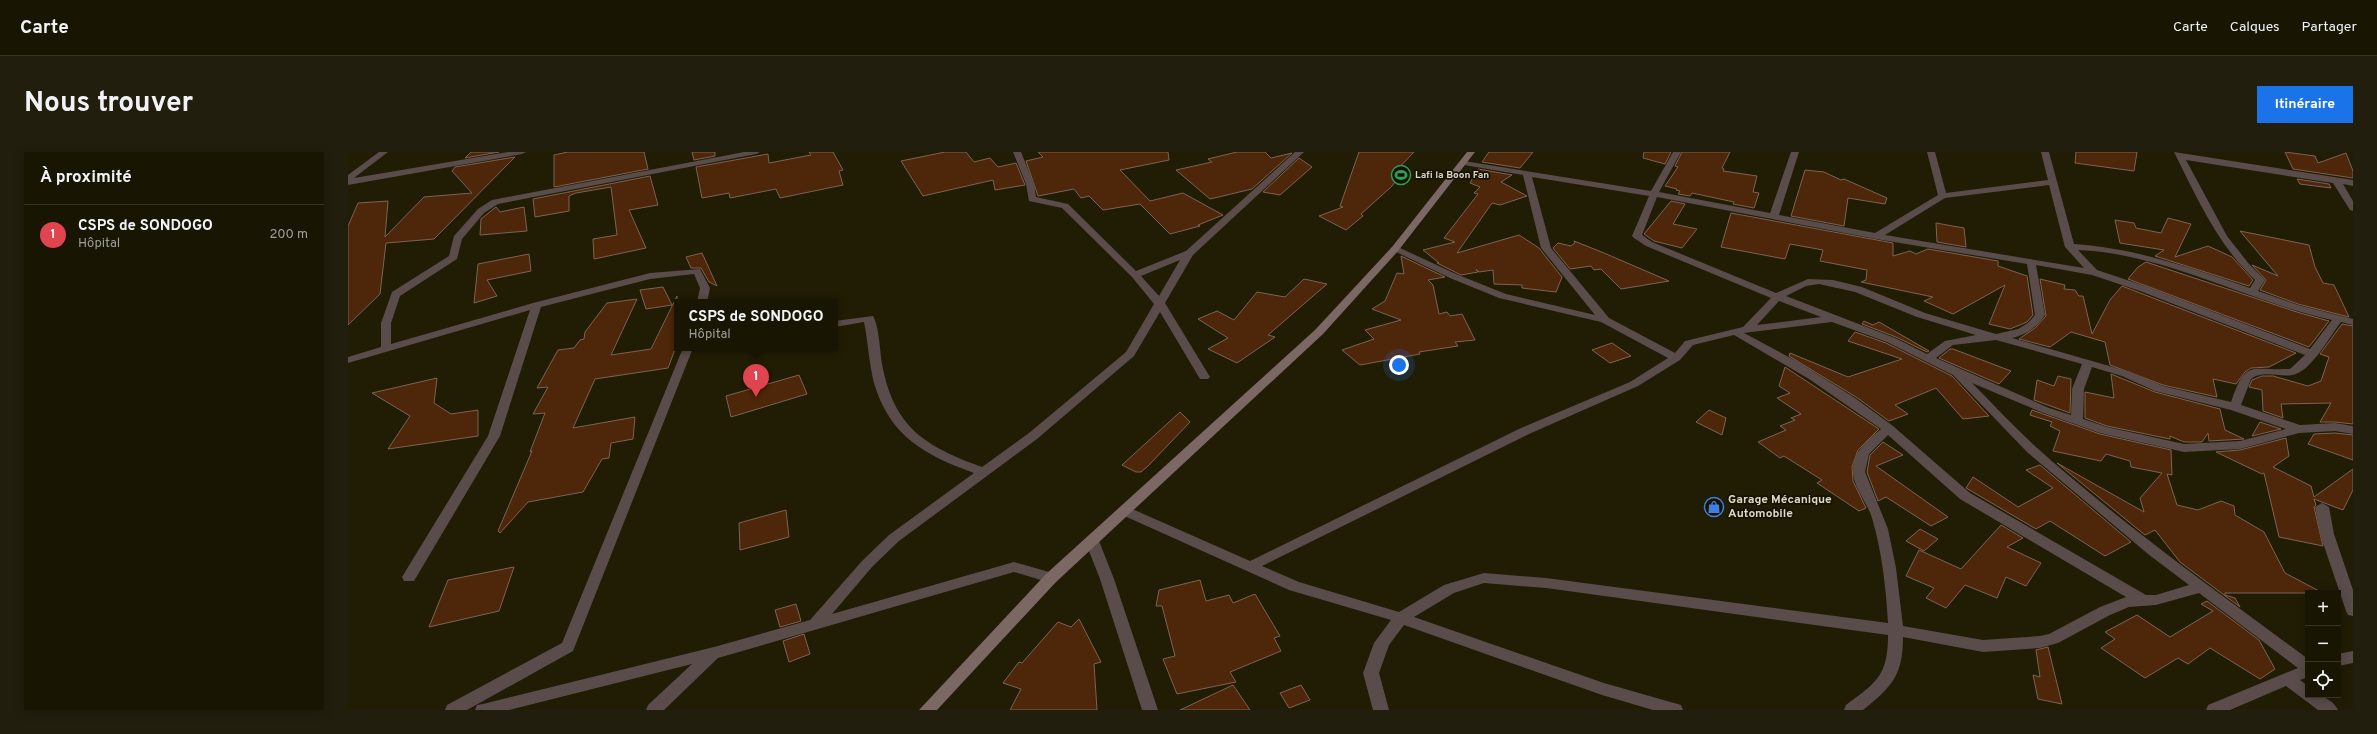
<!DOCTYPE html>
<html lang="fr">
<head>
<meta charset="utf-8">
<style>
	body { margin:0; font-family:Overpass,sans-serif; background:#221e0d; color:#f1f3f6 }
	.controls { position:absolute; right:12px; bottom:12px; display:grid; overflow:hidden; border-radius:0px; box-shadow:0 2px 10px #0003 }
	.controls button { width:36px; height:36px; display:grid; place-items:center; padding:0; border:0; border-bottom:1px solid #373425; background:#191503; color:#f1f3f6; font:20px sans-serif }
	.you { position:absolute; left:1051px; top:213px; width:14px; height:14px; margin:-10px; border:3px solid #fff; border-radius:50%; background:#1a73e8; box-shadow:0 0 0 6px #1a73e833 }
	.badge { display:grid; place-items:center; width:26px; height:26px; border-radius:50%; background:#1a73e8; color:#fff; font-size:13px; font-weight:700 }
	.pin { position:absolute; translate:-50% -33px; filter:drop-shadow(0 1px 2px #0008) }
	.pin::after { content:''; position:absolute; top:21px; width:14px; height:12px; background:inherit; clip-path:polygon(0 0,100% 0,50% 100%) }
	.popup { position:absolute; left:326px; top:147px; width:164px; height:52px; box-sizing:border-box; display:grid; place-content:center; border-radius:0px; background:#191503; filter:drop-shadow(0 1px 3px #0005); font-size:13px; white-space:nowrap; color:#9f9f9a }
	.popup b { font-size:15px; color:#f1f3f6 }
	.popup::after { content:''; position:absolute; left:50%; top:100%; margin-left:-8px; border:8px solid transparent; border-top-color:#191503 }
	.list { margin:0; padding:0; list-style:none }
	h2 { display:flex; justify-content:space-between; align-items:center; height:52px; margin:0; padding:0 16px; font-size:17px }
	h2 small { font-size:13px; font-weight:400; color:#9f9f9a }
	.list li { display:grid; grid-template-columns:26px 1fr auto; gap:12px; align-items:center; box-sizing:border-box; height:60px; padding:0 16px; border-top:1px solid #373425 }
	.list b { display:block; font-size:15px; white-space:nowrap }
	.list p { margin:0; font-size:13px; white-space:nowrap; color:#9f9f9a }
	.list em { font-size:13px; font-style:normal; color:#9f9f9a }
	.icon { flex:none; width:22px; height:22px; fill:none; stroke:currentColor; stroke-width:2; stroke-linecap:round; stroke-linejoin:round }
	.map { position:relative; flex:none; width:2005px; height:558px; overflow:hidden; border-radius:0px }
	header { display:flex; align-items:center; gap:24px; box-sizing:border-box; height:56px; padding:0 20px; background:#191503; border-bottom:1px solid #373425 }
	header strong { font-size:19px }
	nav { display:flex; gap:22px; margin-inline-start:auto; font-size:14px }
	.intro { display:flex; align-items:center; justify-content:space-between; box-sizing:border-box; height:96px; padding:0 24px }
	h1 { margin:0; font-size:28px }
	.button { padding:10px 18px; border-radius:0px; background:#1a73e8; color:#fff; font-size:14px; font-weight:700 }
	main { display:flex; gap:24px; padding:0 24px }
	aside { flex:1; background:#191503; border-radius:0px; box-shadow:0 2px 10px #0003 }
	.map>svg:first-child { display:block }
	.building { fill:#4e2609; stroke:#7c6354 }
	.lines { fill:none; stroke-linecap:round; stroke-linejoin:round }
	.street { fill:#594c4a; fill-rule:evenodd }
	.secondary { fill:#7b6764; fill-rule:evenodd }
	.labels { text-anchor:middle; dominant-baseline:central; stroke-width:3.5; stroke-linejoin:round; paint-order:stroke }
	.far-poi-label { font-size:10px; font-weight:bold; fill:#dbd8ca; stroke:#171200; text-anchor:start }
	.poi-label { font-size:12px; font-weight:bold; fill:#dbd8ca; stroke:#171200; text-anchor:start }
</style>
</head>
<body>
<header>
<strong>Carte</strong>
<nav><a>Carte</a><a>Calques</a><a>Partager</a></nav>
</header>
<div class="intro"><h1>Nous trouver</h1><a class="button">Itinéraire</a></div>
<main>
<aside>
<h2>À proximité<small></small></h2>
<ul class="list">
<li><span class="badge" style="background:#e0444e">1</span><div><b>CSPS de SONDOGO</b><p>Hôpital</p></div><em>200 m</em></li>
</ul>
</aside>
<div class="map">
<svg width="2005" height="558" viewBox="0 0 2005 558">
	<rect width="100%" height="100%" fill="#211c04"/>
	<path class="building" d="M123,0H151L117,6Z
		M220,0H296L300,17L206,35V3Z
		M344,0H367V4L346,8Z
		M461,0H485L495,18L491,19L495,33L432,46L428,37L382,46L381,41L354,46L348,15L420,2L421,11L463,3Z
		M597,0H618L626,10L642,6L650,15L668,11L677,33L647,38L645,28L575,44L553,9Z
		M690,0H820L821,8L772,18L802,49L835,41L875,63L850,73L852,74L822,82L792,52L755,58L741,44L733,46L726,37L690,44L678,9L695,5Z
		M889,0H917L923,6L944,1L904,37L862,47L828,18L864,10L860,7Z
		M1011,0H1066L1045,22L1053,23L1043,35L1013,62L1015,64L998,78L971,64L995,55L992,54Z
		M1141,0H1185L1172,16L1134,10Z
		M1296,0H1323L1317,12L1295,6Z
		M1334,0H1382L1374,16L1376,17L1375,19L1409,24L1405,40L1411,41L1406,56L1385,52L1386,50L1344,41L1342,44L1330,42L1332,39L1328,38L1329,37L1317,34L1330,15L1327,14Z
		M1728,0H1789L1786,19L1727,11Z
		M1937,0L1967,4L1970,11L1998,1L2005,19V26L1945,17Z
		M167,5L86,87L38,91L32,142L0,173V74L10,51L40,49L37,85L76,45L124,41L104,19L107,15Z
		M951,6L964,15L932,43L915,40Z
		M1130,17L1164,23L1153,30L1179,44L1152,53L1144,51L1109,101L1171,83L1191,96L1214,125L1208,140L1174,136V133L1146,132L1145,118L1131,120L1128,117L1130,120L1113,123L1089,111H1091L1075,98L1107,90L1096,86L1130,42L1126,41L1132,35L1122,31Z
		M1457,18L1476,20L1493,28L1496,27L1539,46L1537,52L1500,46L1496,74L1443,64Z
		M302,24L310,53L281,58L298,96L246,107L245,87L269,83L263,35L228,41L221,44V59L187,65L185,47Z
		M1949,27L1981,32L1983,36L1952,32Z
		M1323,49L1337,52L1325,72L1349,77L1334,96L1306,89L1296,82Z
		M148,55L152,60L176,55L179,79L132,83L133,67Z
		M1383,61L1545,91V104L1562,99L1568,102L1580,97L1650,109V114L1679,124L1685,163L1679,170L1662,177L1641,172L1657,133L1605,162L1576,149L1585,145L1513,130L1518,128L1519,118L1472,109L1475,98L1442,92L1437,107L1373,95Z
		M1820,66L1843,72L1827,105L1860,94L1884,105L1905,128L1901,134L1807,104L1816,98L1772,91L1767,68L1786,71L1788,76L1813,81Z
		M1588,71L1616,76L1618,95L1589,90Z
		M1892,79L1961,93L1967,115L1975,131L1986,133L2001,165L1950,152L1912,138L1918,128L1904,113L1930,124Z
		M1226,89L1256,101L1321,129L1273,137L1253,117L1246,118L1243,114L1222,117L1205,96L1210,91L1223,94L1227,91Z
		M354,101L369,134L361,130L353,116H343L338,105Z
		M181,102L183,119L139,128L149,144L126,151L130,112Z
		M1053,104L1097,125L1080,128L1085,133L1091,162L1099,160L1102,164L1114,162L1127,188L1107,190L1110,194L1071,200L1072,202L1012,213L994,198L1026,187L1017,178L1053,168L1024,157L1037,149L1049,121L1056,122Z
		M1798,110L1952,161L1981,169L1961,195L1780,127L1790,115Z
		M956,127L979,132L920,183L927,185L889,211L860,197L880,186L850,167L869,159L886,168L909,140L937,145Z
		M1692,127L1717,133L1716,137L1727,138L1731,144H1735L1744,182L1762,148L1774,134L1948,201L1921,215L1903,216L1897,220L1888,232L1865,227L1869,245L1815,233L1762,213L1757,190L1723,180L1702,195L1671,187L1687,176L1698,164Z
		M315,135L324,153L298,157L292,138Z
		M329,144V192L320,216L247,227L225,276L287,265L285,287L263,291L261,306L254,307L235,340L180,350L152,381L150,379L184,299L182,300L197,261L185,262L200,235L189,236L210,198L226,196L232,188L236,187L237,180L259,151L289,147L263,203L303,197Z
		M1516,169L1525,173L1531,170L1581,199L1579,200L1548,185L1514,172Z
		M1994,172L2005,174V272L1987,270H1972L1983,251L1933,252L1935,266L1915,259L1914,238L1901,235L1904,228L1914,224H1925L1960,234L1973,229L1981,205L1972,202Z
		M1507,180L1538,191L1604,224L1641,264L1615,267L1588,236L1547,253L1560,262L1541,269L1508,245L1441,204L1442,201L1500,225L1554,207L1500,189Z
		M1264,191L1283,204L1262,211L1244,198Z
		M1602,197H1605L1663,219L1651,232L1591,206Z
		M1437,215L1531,277L1510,298L1504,315L1505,329L1518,356L1511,359L1469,331L1474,328L1436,304L1432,306L1410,290L1438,278L1432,274L1447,268L1443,266L1453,262L1429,246L1442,241L1431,234Z
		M1763,222L1807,240L1872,257L1877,278L1896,287L1861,289L1860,281L1854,290H1836L1822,284V287L1759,274L1737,266V240L1766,246Z
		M451,223L459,242L383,265L378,244Z
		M1710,224L1723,227L1722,261L1686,248L1689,228L1706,234Z
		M89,226L86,251L103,262L130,258V284L40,297L62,264L24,241Z
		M1361,258L1378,266L1374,283L1348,270Z
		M1684,258L1752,282L1823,298L1824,323L1819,322L1829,353L1850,358L1873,349L1886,354L1887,363L1916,380L1937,421L1975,441H1877V443L1887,446L1892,455L1832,410L1807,378L1797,383L1709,311L1796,360L1792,346L1814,321L1783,315L1782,309L1758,302L1753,309L1705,299L1712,279L1702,274L1704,270L1682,263Z
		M832,260L842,270L800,314L793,320H788L774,313Z
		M1912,270L1933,277L1904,284Z
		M1987,281L2005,283V308L1960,292L1966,282Z
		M1938,286L1941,304L1925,315L1963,334L1966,345L2005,317V338L1995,358L1966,347L1968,353L1966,355L1975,394L1931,385L1916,321L1914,322L1868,300L1892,298Z
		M1535,290L1555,303L1528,314L1600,365L1583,374L1538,345L1530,349L1519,320L1522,303Z
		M1692,313L1783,390L1757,404L1702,369L1688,377L1618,336L1625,325L1670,355L1705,336L1678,318Z
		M438,358L441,385L392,398L391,371Z
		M1653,373L1675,386L1659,395L1693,411L1678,434L1658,425L1649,446L1617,433L1598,456L1578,446L1586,436L1558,424L1571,398L1613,417Z
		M1572,377L1590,387L1576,399L1558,389Z
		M166,415L151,459L81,475L100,428Z
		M852,428L858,449L881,443L885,451L907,442L932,484L926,486L933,499L882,520L888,530L829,542L815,507L827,504L814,454H808L811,438Z
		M1859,449L1911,488L1927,517L1912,527L1862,496L1840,512L1830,506L1797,526L1753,496L1767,487L1757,480L1789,463L1822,485L1865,459L1853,452Z
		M448,452L453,469L432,475L427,458Z
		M731,467L753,510L746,512L749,558H662L673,537L655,531L671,510L674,511L710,470L723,475Z
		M456,482L462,502L441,510L435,489Z
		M1700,495L1714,552L1690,547L1685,523L1692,525L1688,498Z
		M885,533L902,558H832Z
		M953,533L962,548L941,556L932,541Z"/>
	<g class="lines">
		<path class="street" d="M31,0H40L6,26L160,0H178L174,2L0,33V23Z
			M396,0H412L408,2L150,52L136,61L114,87L109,107L52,144L43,171V192L185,151L302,121L352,117L362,136L359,150H349L352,136L346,122L302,127L193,155L152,284L66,429H56L54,425L140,284L182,158L0,211V205L33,195V171L44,140L101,104L106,84L130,57L144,48Z
			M665,0H673L686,32L688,45L720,52L788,119L838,99L947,0H956L845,103L817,151L862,225L860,227H852L812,160L786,204L689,287L551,389L524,415L484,462L666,410L708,422L710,426L708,430L703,431L666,420L370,506L316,558H298L300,553L344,512L161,558H127L129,553L135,552L366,495L462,468L514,409L541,383L626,321C577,303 542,285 526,231C521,211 520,190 516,170L487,175V169L525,164C531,174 532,199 534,212C546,276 577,294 634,315L681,281L778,200L806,152L784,125L714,56L681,49L678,32ZM832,108L811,144L793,124Z
			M1325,0H1333L1311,40L1422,61L1443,0H1451L1431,63L1527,81L1590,43L1579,0H1587L1598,41L1700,28L1693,0H1701L1726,92C1787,96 1844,116 1902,136L1907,128C1869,92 1849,46 1826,0L2005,28V34L1995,32L2005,49V59L2002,58L1985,31L1838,8L1879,84L1901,112L1917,128L1910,139L1950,153L2005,167V173L1993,170C1982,184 1965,216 1948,222C1934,227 1916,217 1903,227L1893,253L1952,273L1987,271L2005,274V282L1987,279L1951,281L1892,297L1836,300L1752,281L1693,260L1624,231C1645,252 1666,275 1688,295C1774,372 1868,439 1960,507V525L1952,528L1960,534V543C1972,543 1984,546 1990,558H1970L1938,534L1882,558H1858L1860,553L1950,516L1851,441L1808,453L1781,455L1762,463L1710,491L1692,496L1635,500L1555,485C1555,523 1544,535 1515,558H1496L1498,553C1529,530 1540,523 1540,483L1198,436L1136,431L1106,441L1066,465L1256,531L1333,553L1335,558H1305L1254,543L1056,473L1041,493L1031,521L1041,558H1025L1015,521L1026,491L1043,468L941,438L772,362L770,359L772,356H782L902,409L1173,276L1282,230L1320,206L1253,170L1151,146L1102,126L1042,97L1044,95H1050L1108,122L1158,142L1247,163L1193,96L1175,23L1116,13L1112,11L1116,9L1303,39ZM1184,25L1301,44L1284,84L1286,86L1298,94L1423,146L1395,175L1337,189L1327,201L1261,166L1203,96ZM1701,33L1717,95L1736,116L1537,83L1597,46ZM1309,45L1528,87L1679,112L1687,163L1680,171L1670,177L1648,182L1577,161L1514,135L1485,128L1460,127L1428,141L1304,90L1294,83ZM1730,98C1819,102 1898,149 1984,168L1962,197L1800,135L1749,118ZM1688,113L1744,123L1792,139L1957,203L1942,217C1903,219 1898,206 1883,250L1815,234L1782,220L1664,186C1679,182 1688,176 1697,163ZM1471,132L1507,140L1569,165L1628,183L1597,189L1579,202L1547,186L1438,144L1458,134ZM1431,149L1473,165L1409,173ZM1484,170L1539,190L1605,223L1679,300L1800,402L1841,433L1808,443H1798L1622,341L1545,274L1507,246L1450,210L1396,181ZM1386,183L1461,227L1533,277C1521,287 1506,299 1505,315C1503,334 1519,349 1524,366C1534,400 1538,436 1540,471L1198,426L1136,421L1096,433L1051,460L951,430L914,414L1181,282L1290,234L1332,208L1345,193ZM1648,188L1734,212L1724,237L1723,263L1701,256L1588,206L1605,193ZM1744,215L1774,224L1807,239L1883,258L1938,277L1892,289L1836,292L1759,275L1735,267L1736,237ZM1540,283L1612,347L1778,445L1752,455L1701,482L1692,484L1635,488L1555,474L1548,416L1540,377L1517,320L1521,302Z
			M335,196H345L225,499L119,558H97L99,553L214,491Z
			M1974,351L1981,355L1986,382L2005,438V464L2000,463L1998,459L1972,382L1967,355Z
			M744,384L749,386L751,389L766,427L810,558H794L752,427L737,389L739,386Z
			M2005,499V511L1990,514V502Z"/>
		<path class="secondary" d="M1119,0H1127L1050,99L975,182L708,430L589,558H571L698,422L967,178L1044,95Z"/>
	</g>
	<defs>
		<symbol id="stadium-ring" viewBox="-11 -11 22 22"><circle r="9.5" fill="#171200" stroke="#2e9e5b" stroke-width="1.5"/><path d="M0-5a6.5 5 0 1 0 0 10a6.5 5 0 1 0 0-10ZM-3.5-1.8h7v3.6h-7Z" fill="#2e9e5b"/></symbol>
		<symbol id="shop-ring" viewBox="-11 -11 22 22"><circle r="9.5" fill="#171200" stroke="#3f7fe0" stroke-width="1.5"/><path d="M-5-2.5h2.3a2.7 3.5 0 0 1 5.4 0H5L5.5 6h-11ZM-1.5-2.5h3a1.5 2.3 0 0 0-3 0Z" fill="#3f7fe0"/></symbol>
	</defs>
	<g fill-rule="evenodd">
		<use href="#stadium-ring" x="1042" y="12" width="22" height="22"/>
		<use href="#shop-ring" x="1355" y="344" width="22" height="22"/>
	</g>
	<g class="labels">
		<g class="far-poi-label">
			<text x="1067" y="23">Lafi la Boon Fan</text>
		</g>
		<g class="poi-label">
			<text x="1380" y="348">Garage Mécanique<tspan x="1380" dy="14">Automobile</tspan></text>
		</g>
	</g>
</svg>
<div class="controls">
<button>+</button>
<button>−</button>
<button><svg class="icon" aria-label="locate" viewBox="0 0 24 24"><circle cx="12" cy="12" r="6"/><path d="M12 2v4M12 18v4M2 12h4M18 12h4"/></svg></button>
</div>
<div class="you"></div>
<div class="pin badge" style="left:408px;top:245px;background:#e0444e">1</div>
<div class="popup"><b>CSPS de SONDOGO</b>Hôpital</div>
</div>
</main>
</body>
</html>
